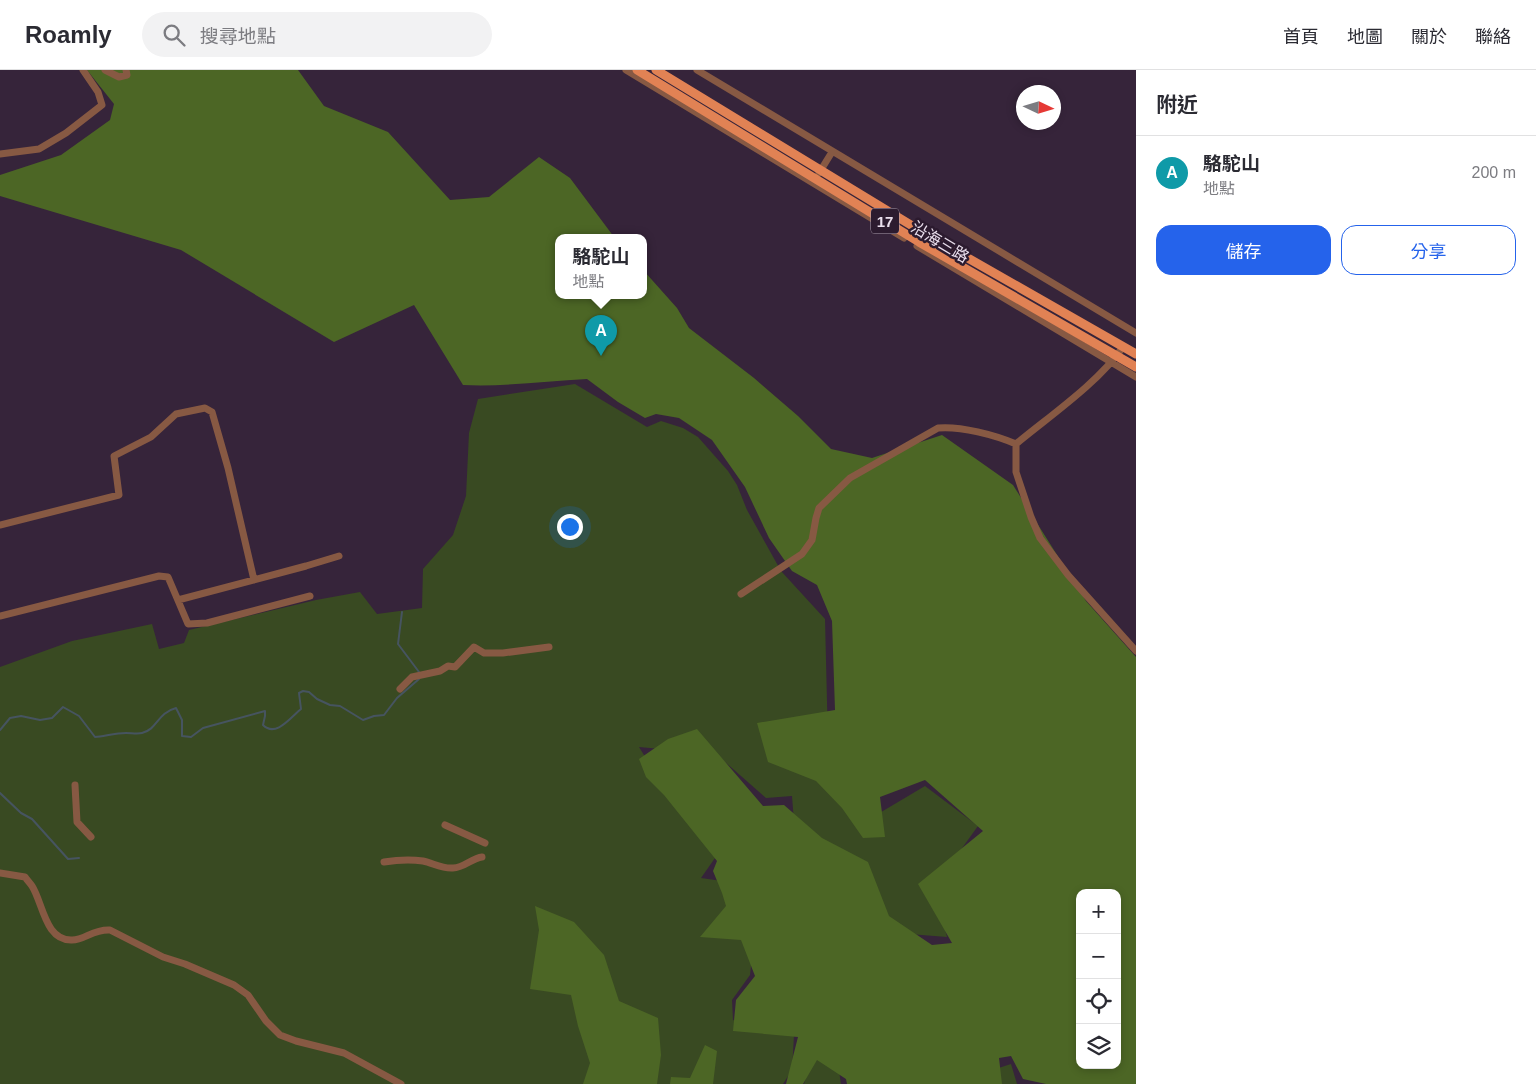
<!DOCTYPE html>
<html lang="zh-TW">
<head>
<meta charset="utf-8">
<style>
	body { margin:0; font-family:Arial,"Noto Sans TC",sans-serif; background:#f2f2f3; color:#2b2b33 }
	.controls { position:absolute; right:15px; bottom:15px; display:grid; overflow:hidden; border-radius:10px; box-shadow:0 2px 8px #0003 }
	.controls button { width:45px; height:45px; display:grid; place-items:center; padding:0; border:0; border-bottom:1px solid #e1e1e2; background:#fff; color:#2b2b33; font:25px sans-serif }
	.compass { position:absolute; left:1016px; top:15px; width:45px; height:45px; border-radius:50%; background:#fff; box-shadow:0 2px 8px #0003; rotate:94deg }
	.you { position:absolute; left:569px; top:456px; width:18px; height:18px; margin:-12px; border:4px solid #fff; border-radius:50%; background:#1a73e8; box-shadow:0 0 0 8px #1a73e833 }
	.badge { display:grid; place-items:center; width:32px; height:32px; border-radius:50%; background:#2563eb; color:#fff; font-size:16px; font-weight:700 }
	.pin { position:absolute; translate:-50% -41px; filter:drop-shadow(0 1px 2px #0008) }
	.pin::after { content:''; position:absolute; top:26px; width:18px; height:15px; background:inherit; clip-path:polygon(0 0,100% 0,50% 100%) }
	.popup { position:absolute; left:555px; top:164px; width:92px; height:65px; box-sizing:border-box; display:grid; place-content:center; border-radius:10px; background:#fff; filter:drop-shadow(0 1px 4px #0005); font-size:16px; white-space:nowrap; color:#7c7c81 }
	.popup b { font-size:19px; color:#2b2b33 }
	.popup::after { content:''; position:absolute; left:50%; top:100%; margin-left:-10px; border:10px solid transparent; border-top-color:#fff }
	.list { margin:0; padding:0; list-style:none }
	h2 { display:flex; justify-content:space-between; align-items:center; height:65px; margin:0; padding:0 20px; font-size:21px }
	h2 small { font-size:16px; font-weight:400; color:#7c7c81 }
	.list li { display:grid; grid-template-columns:32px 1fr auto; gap:15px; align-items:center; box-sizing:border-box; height:75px; padding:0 20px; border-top:1px solid #e1e1e2 }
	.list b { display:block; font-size:19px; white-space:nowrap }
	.list p { margin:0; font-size:16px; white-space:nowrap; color:#7c7c81 }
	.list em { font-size:16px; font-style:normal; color:#7c7c81 }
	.actions { display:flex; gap:10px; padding:15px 20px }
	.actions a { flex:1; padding:11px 0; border:1px solid #2563eb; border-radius:15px; text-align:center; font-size:18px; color:#2563eb }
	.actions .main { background:#2563eb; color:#fff }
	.icon { flex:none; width:28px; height:28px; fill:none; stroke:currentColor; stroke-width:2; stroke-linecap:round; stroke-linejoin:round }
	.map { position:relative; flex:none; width:1136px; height:1014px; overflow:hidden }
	header { display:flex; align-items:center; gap:30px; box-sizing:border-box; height:70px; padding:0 25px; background:#fff; border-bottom:1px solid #e1e1e2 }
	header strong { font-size:24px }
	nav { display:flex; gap:28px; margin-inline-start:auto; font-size:18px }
	.search { width:350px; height:45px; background:#f2f2f3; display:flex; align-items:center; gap:12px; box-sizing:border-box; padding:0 18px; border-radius:28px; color:#7c7c81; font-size:19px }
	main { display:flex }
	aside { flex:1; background:#fff }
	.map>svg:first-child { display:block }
	.green { fill:#394a22 }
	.forest { fill:#4c6625; fill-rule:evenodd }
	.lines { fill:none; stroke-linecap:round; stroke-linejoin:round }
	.stream { stroke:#465460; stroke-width:2 }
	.minor { stroke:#875943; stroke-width:7 }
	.major { stroke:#e18254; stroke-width:9 }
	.labels { text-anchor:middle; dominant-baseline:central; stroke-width:5; stroke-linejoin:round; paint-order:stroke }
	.shield { fill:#2c1b2f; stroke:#b1a4b4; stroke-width:1 }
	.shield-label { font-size:15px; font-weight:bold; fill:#eadfed }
	.street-label { font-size:16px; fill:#eadfed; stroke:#2c1b2f }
</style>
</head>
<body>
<header>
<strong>Roamly</strong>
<div class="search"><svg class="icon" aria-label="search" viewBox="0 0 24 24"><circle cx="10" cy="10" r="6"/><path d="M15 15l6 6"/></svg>搜尋地點</div>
<nav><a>首頁</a><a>地圖</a><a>關於</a><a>聯絡</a></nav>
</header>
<main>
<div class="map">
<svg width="1136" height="1014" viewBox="0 0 1136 1014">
	<rect width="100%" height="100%" fill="#36243a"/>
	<path class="green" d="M575,314L647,357L661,351L683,358L698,367L728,401L737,415L747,440L781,501L825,549L828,673L856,757L925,716L978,756L934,817L947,867L909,864L795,765L792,726L766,728L716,684L639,677L657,706L715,788L701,808L729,812L754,868L750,905L732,930L733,950L794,965L792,1000L783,1014H0V597L72,571L152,554L159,579L184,573L189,560L316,530L360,522L377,544L422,538L423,499L453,465L466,426L469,363L478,329Z
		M815,978L839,1001L841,1014H804Z
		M1011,994L1017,1014H970L977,1005Z"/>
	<path class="forest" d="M87,0H298L324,36L388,62L450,130L489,127L539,87L570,108L614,167H558V225H644V201L677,238L689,258L754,308L798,346L831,379L872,388L942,365L1013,415L1086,531L1136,587V1014H1046L1023,1009L1011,986L999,988L1002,1014H847L846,1009L817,990L803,1014H786L798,967L733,961L736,930L755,906L741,870L700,867L726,836L722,823L713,801L717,791L664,725L646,707L639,689L668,669L697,659L763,736L784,735L822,768L868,792L889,846L932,875L952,873L918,814L983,761L925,710L880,727L885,767L863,768L842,738L816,711L768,692L757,653L835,640L832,551L817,515L792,501L769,468L745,417L712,370L679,348L656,344L645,348L618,332L587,309C546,311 505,317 463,315L414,235L334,272L181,180L0,126V105L61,85L110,50L114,34ZM1080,823H1117V995H1080Z
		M535,836L574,852L604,885L619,931L658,948L661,985L657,1014H583L590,993L578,956L571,925L530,919L539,860Z
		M705,975L717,981L713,1014H670L671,1007L690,1008Z"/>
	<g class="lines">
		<path class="stream" d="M402,542L398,574L419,602
			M0,660L10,648L21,646L40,650L52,648L63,637L79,646L95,667C105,666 116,663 126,663C131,663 138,664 142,663C158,659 157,643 176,638L182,650V666L191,667L203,658L265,641V646L263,655C276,668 291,647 301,639L299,623L303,621L309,622L317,629L330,635L340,636L363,650L374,646L384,645L397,628L419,609
			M0,723L21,743L32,749L68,789L79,788"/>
		<path class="minor" d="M105,0L119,7L127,5L126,0
			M626,0L904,168
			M697,0L1136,263
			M0,84L39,79L66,63L102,35L98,22L83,0
			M819,103L832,82
			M917,176L1136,307
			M1016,374C1051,345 1098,313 1123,277
			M0,455L119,425L114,386L151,367L176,344L205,338L212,342L228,398L254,510
			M741,524L802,484L812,470L816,448L819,438L850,408L938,358C961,356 995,365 1016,374V402L1031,447L1040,468L1068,505L1136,581
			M178,530L306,496L339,486
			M0,546L159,506L168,507L188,554L207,553L310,526
			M400,619L412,607L440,601L448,596L455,597L474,577L484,583H503L549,577
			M75,715L77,752L91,767
			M445,755L485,773
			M384,792C396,790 410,789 423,791C433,793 442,799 453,798C464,798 472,788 482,787
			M0,803L25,807C27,810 30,813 32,816C43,833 45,871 72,870C85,870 93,859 110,860L163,887L185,894L234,915L248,925L266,951L280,965L296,971L344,983L401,1014"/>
		<path class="major" d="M637,0L919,172L1136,297
			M656,0L924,163L1136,284"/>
	</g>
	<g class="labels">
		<rect class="shield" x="871" y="138.5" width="28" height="25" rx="4"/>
		<g class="shield-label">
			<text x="885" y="151">17</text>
		</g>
		<g class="street-label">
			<text transform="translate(940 172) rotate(31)">沿海三路</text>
		</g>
	</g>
</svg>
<div class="controls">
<button>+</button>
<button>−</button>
<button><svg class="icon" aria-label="locate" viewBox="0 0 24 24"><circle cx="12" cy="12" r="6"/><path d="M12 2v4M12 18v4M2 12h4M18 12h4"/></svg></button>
<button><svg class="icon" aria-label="layers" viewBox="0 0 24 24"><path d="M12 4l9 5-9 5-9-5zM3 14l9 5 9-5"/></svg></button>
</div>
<svg class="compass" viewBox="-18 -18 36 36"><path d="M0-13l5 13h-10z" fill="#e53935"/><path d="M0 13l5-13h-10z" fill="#7c7c81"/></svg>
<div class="you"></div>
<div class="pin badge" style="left:601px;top:286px;background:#0f9aa8">A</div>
<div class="popup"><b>駱駝山</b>地點</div>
</div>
<aside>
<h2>附近<small></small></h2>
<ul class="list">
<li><span class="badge" style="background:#0f9aa8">A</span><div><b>駱駝山</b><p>地點</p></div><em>200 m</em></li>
</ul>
<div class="actions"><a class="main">儲存</a><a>分享</a></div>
</aside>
</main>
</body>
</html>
